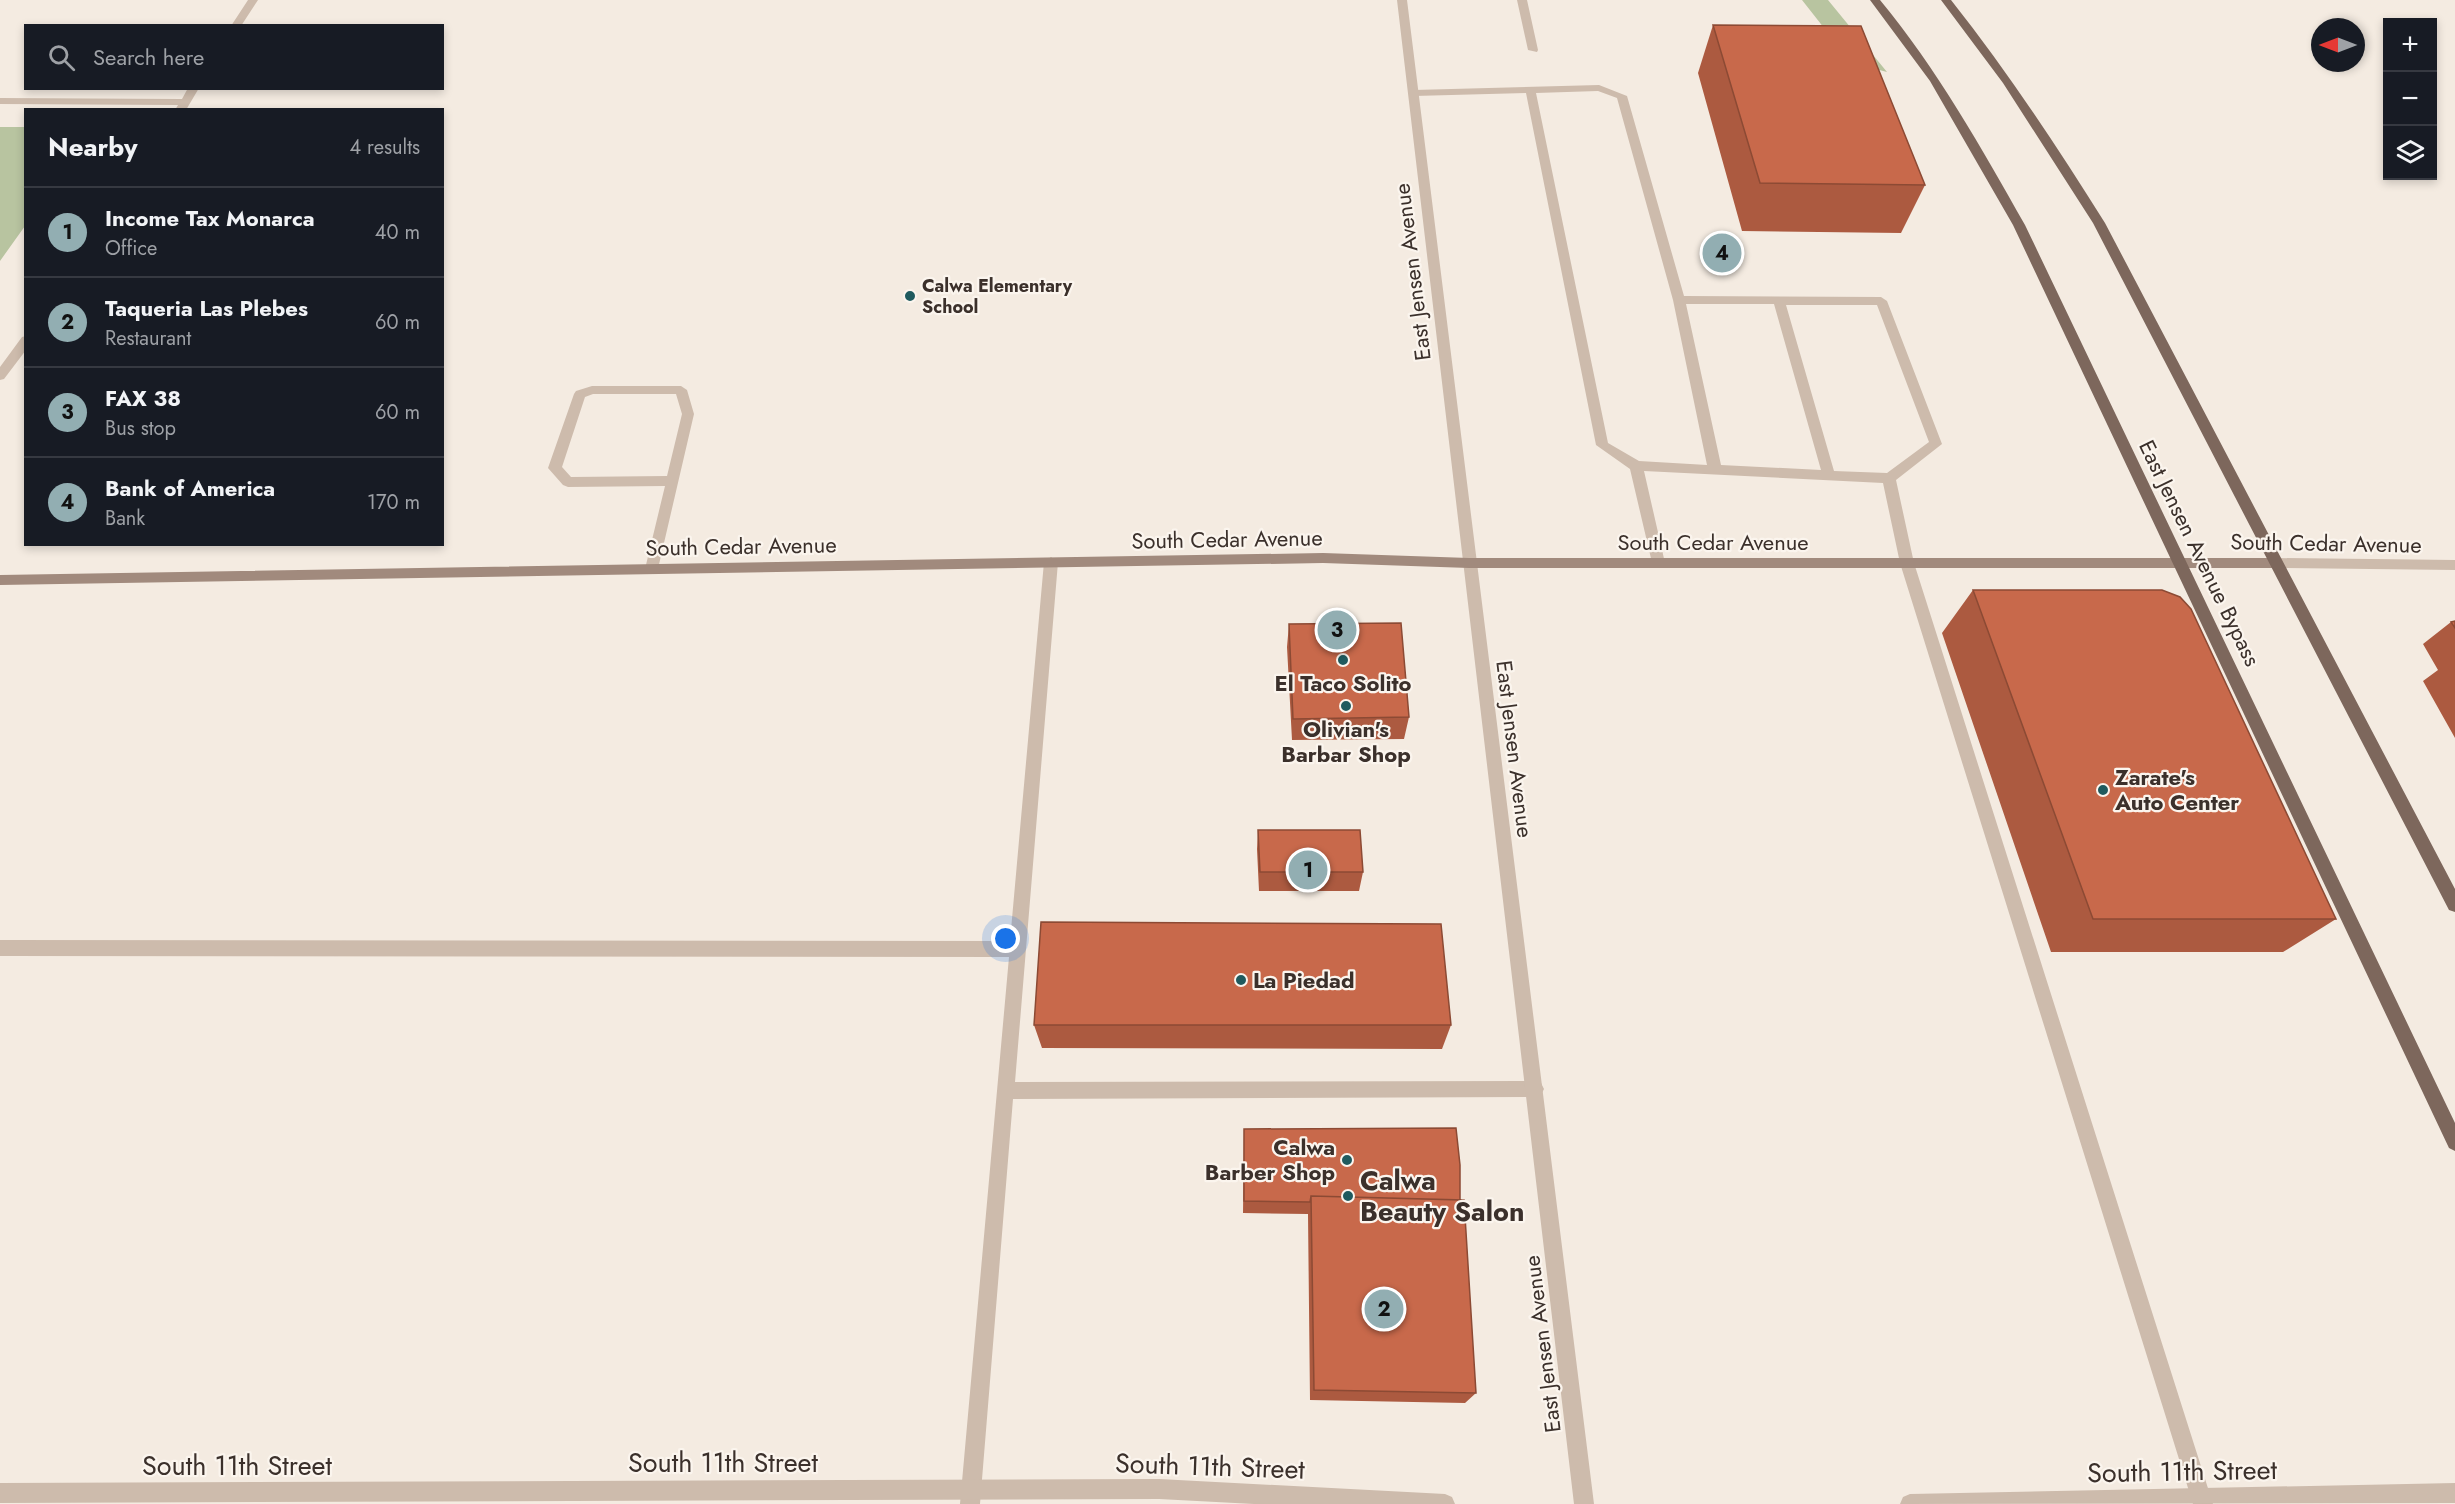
<!DOCTYPE html>
<html lang="en">
<head>
<meta charset="utf-8">
<style>
	body { margin:0; font-family:Jost,sans-serif; background:#20242c; color:#f1f3f6 }
	.controls { position:absolute; right:18px; top:18px; display:grid; overflow:hidden; border-radius:0px; box-shadow:0 3px 9px #0003 }
	.controls button { width:54px; height:54px; display:grid; place-items:center; padding:0; border:0; border-bottom:2px solid #363941; background:#171b24; color:#f1f3f6; font:30px sans-serif }
	.compass { position:absolute; left:2311px; top:18px; width:54px; height:54px; border-radius:50%; background:#171b24; box-shadow:0 3px 9px #0003; rotate:270deg }
	.you { position:absolute; left:1006px; top:939px; width:21px; height:21px; margin:-15px; border:4px solid #fff; border-radius:50%; background:#1a73e8; box-shadow:0 0 0 9px #1a73e833 }
	.badge { display:grid; place-items:center; width:39px; height:39px; border-radius:50%; background:#92aeb2; color:#111; font-size:20px; font-weight:700 }
	.pin { position:absolute; translate:-50% -50%; border:3px solid #fff; box-shadow:0 2px 6px #0006 }
	.list { margin:0; padding:0; list-style:none }
	h2 { display:flex; justify-content:space-between; align-items:center; height:78px; margin:0; padding:0 24px; font-size:26px }
	h2 small { font-size:20px; font-weight:400; color:#9ea1a6 }
	.list li { display:grid; grid-template-columns:39px 1fr auto; gap:18px; align-items:center; box-sizing:border-box; height:90px; padding:0 24px; border-top:2px solid #363941 }
	.list b { display:block; font-size:22px; white-space:nowrap }
	.list p { margin:0; font-size:20px; white-space:nowrap; color:#9ea1a6 }
	.list em { font-size:20px; font-style:normal; color:#9ea1a6 }
	.icon { flex:none; width:33px; height:33px; fill:none; stroke:currentColor; stroke-width:2; stroke-linecap:round; stroke-linejoin:round }
	.map { position:relative; flex:none; width:2455px; height:1504px; overflow:hidden }
	.search { position:absolute; background:#171b24; box-shadow:0 3px 9px #0003; left:24px; top:24px; width:420px; height:66px; display:flex; align-items:center; gap:15px; box-sizing:border-box; padding:0 21px; border-radius:0px; color:#9ea1a6; font-size:22px }
	.panel { position:absolute; background:#171b24; box-shadow:0 3px 9px #0003; left:24px; top:108px; width:420px; height:438px; border-radius:0px }
	.map>svg:first-child { display:block }
	.green { fill:#b8c4a0 }
	.lines { fill:none; stroke-linecap:round; stroke-linejoin:round }
	.service { fill:#cdbbac; fill-rule:evenodd }
	.minor { fill:#cdbbac; fill-rule:evenodd }
	.secondary { fill:#a18a7d; fill-rule:evenodd }
	.primary { fill:#7d675c; fill-rule:evenodd }
	.wall { fill:#ac5a40 }
	.building { fill:#c8694b; stroke:#8c4a34; stroke-width:1.5 }
	.poi-dot { fill:#1f5a5e; stroke:#fbf5ee; stroke-width:2 }
	.labels { text-anchor:middle; dominant-baseline:central; stroke-width:4.5; stroke-linejoin:round; paint-order:stroke }
	.far-poi-label { font-size:18px; font-weight:bold; fill:#3b302b; stroke:#fbf5ee; text-anchor:start }
	.street-label { font-size:22px; fill:#3b302b; stroke:#fbf5ee }
	.poi-label { font-size:22px; font-weight:bold; fill:#3b302b; stroke:#fbf5ee }
	.near-poi-label { font-size:27px; font-weight:bold; fill:#3b302b; stroke:#fbf5ee; text-anchor:start }
	.near-street-label { font-size:27px; fill:#3b302b; stroke:#fbf5ee }
</style>
</head>
<body>
<div class="map">
<svg width="2455" height="1504" viewBox="0 0 2455 1504">
	<rect width="100%" height="100%" fill="#f4ebe1"/>
	<path class="green" d="M1802,0H1828L1887,72L1864,66L1839,47Z
		M0,127H25V226L0,261Z"/>
	<g class="lines">
		<path class="service" d="M1517,0H1527L1538,50L1537,52L1528,50Z
			M1599,85L1627,96L1684,296L1881,297L1887,301L1942,444L1896,480L1914,563L2213,1504H2193L1900,563L1883,483L1644,471L1665,563L1658,568L1653,567L1630,469L1596,445L1526,93L1414,96L1409,93L1414,90ZM1598,91L1617,98L1673,300L1707,465L1639,461L1608,443L1536,93ZM1686,304H1774L1821,470L1721,465ZM1786,305H1877L1929,442L1887,473L1834,471Z
			M592,386H681L687,390L694,414L657,573H647L645,569L665,486L568,487L563,485L548,468L574,394L576,391ZM593,394H676L682,414L667,476L571,477L562,467L585,397Z
			M1051,557L1058,562L1015,1082L1535,1081L1541,1083L1544,1089L1541,1095L1535,1097L1013,1099L980,1504H960L1009,957L0,956V940L1010,941L1044,562Z"/>
		<path class="minor" d="M248,0H258L241,26H231Z
			M1397,0H1407L1594,1504H1574Z
			M188,88H199L186,110H175L178,105L0,104V98L182,99Z
			M26,336V350L4,379L0,380V367L22,337Z
			M2276,558L2455,560V570L2276,568L2269,563Z
			M1159,1479L1445,1494L1452,1497L1455,1504H1254L1159,1499L0,1503V1483Z
			M2455,1483V1503L1900,1504L1903,1497L1910,1494Z"/>
		<path class="secondary" d="M1323,553L1469,558H2276L2283,563L2276,568H1469L1323,563L0,585V575Z"/>
		<path class="primary" d="M1870,0H1880C1937,69 1981,147 2025,225L2455,1123V1151L2449,1148L2013,225L1930,81Z
			M1941,0H1951C2007,71 2057,146 2105,223L2455,889V912L2449,910L2093,223L2003,83Z"/>
	</g>
	<path class="wall" d="M1713,25L1925,185L1901,233L1742,231L1698,73Z
		M1973,590L2336,919L2283,952H2051L1942,633Z
		M2455,621V738L2423,681L2438,670L2423,644L2451,622Z
		M1289,624L1409,717L1404,739L1292,740L1287,647Z
		M1258,830L1363,872L1359,891H1259L1257,849Z
		M1034,1025H1451L1442,1049L1042,1048Z
		M1244,1129L1460,1200L1476,1393L1465,1403L1310,1400L1308,1214L1243,1213Z"/>
	<path class="building" d="M1713,25L1861,26L1925,185L1760,183Z
		M1973,590H2162L2180,597L2191,609L2336,919H2093Z
		M2455,621V628L2451,622Z
		M1401,623L1409,717L1293,719L1289,624Z
		M1258,830H1360L1363,872H1260Z
		M1041,922L1441,924L1451,1025H1034Z
		M1456,1128L1460,1165V1200L1311,1196L1310,1202L1244,1201V1129Z
		M1311,1196L1464,1200L1476,1393L1314,1390Z"/>
	<g class="poi-dot">
		<circle cx="910" cy="296" r="6"/>
		<circle cx="1343" cy="660" r="6"/>
		<circle cx="1346" cy="706" r="6"/>
		<circle cx="2103" cy="790" r="6"/>
		<circle cx="1241" cy="980" r="6"/>
		<circle cx="1347" cy="1160" r="6"/>
		<circle cx="1348" cy="1196" r="6"/>
	</g>
	<g class="labels">
		<g class="far-poi-label">
			<text x="922" y="286">Calwa Elementary<tspan x="922" dy="21">School</tspan></text>
		</g>
		<g class="street-label">
			<text transform="translate(1412 272) rotate(-97)">East Jensen Avenue</text>
			<text transform="translate(1227 539) rotate(-1)">South Cedar Avenue</text>
			<text x="1713" y="542">South Cedar Avenue</text>
			<text transform="translate(2326 543) rotate(1)">South Cedar Avenue</text>
			<text transform="translate(741 546) rotate(-1)">South Cedar Avenue</text>
			<text transform="translate(2200 553) rotate(64)">East Jensen Avenue Bypass</text>
			<text transform="translate(1515 749) rotate(83)">East Jensen Avenue</text>
			<text transform="translate(1542 1344) rotate(-97)">East Jensen Avenue</text>
		</g>
		<g class="poi-label">
			<text x="1343" y="683">El Taco Solito</text>
			<text x="1346" y="729">Olivian's<tspan x="1346" dy="25">Barbar Shop</tspan></text>
			<text x="2115" y="777" text-anchor="start">Zarate's<tspan x="2115" dy="25">Auto Center</tspan></text>
			<text x="1253" y="980" text-anchor="start">La Piedad</text>
			<text x="1335" y="1147" text-anchor="end">Calwa<tspan x="1335" dy="25">Barber Shop</tspan></text>
		</g>
		<g class="near-poi-label">
			<text x="1360" y="1180">Calwa<tspan x="1360" dy="31">Beauty Salon</tspan></text>
		</g>
		<g class="near-street-label">
			<text x="723" y="1462">South 11th Street</text>
			<text x="237" y="1465">South 11th Street</text>
			<text transform="translate(1210 1466) rotate(2)">South 11th Street</text>
			<text transform="translate(2182 1471) rotate(-1)">South 11th Street</text>
		</g>
	</g>
</svg>
<div class="controls">
<button>+</button>
<button>−</button>
<button><svg class="icon" aria-label="layers" viewBox="0 0 24 24"><path d="M12 4l9 5-9 5-9-5zM3 14l9 5 9-5"/></svg></button>
</div>
<svg class="compass" viewBox="-18 -18 36 36"><path d="M0-13l5 13h-10z" fill="#e53935"/><path d="M0 13l5-13h-10z" fill="#9ea1a6"/></svg>
<div class="you"></div>
<div class="pin badge" style="left:1308px;top:870px">1</div>
<div class="pin badge" style="left:1384px;top:1309px">2</div>
<div class="pin badge" style="left:1337px;top:630px">3</div>
<div class="pin badge" style="left:1722px;top:253px">4</div>
<div class="search"><svg class="icon" aria-label="search" viewBox="0 0 24 24"><circle cx="10" cy="10" r="6"/><path d="M15 15l6 6"/></svg>Search here</div>
<section class="panel">
<h2>Nearby<small>4 results</small></h2>
<ul class="list">
<li><span class="badge">1</span><div><b>Income Tax Monarca</b><p>Office</p></div><em>40 m</em></li>
<li><span class="badge">2</span><div><b>Taqueria Las Plebes</b><p>Restaurant</p></div><em>60 m</em></li>
<li><span class="badge">3</span><div><b>FAX 38</b><p>Bus stop</p></div><em>60 m</em></li>
<li><span class="badge">4</span><div><b>Bank of America</b><p>Bank</p></div><em>170 m</em></li>
</ul>
</section>
</div>
</body>
</html>
